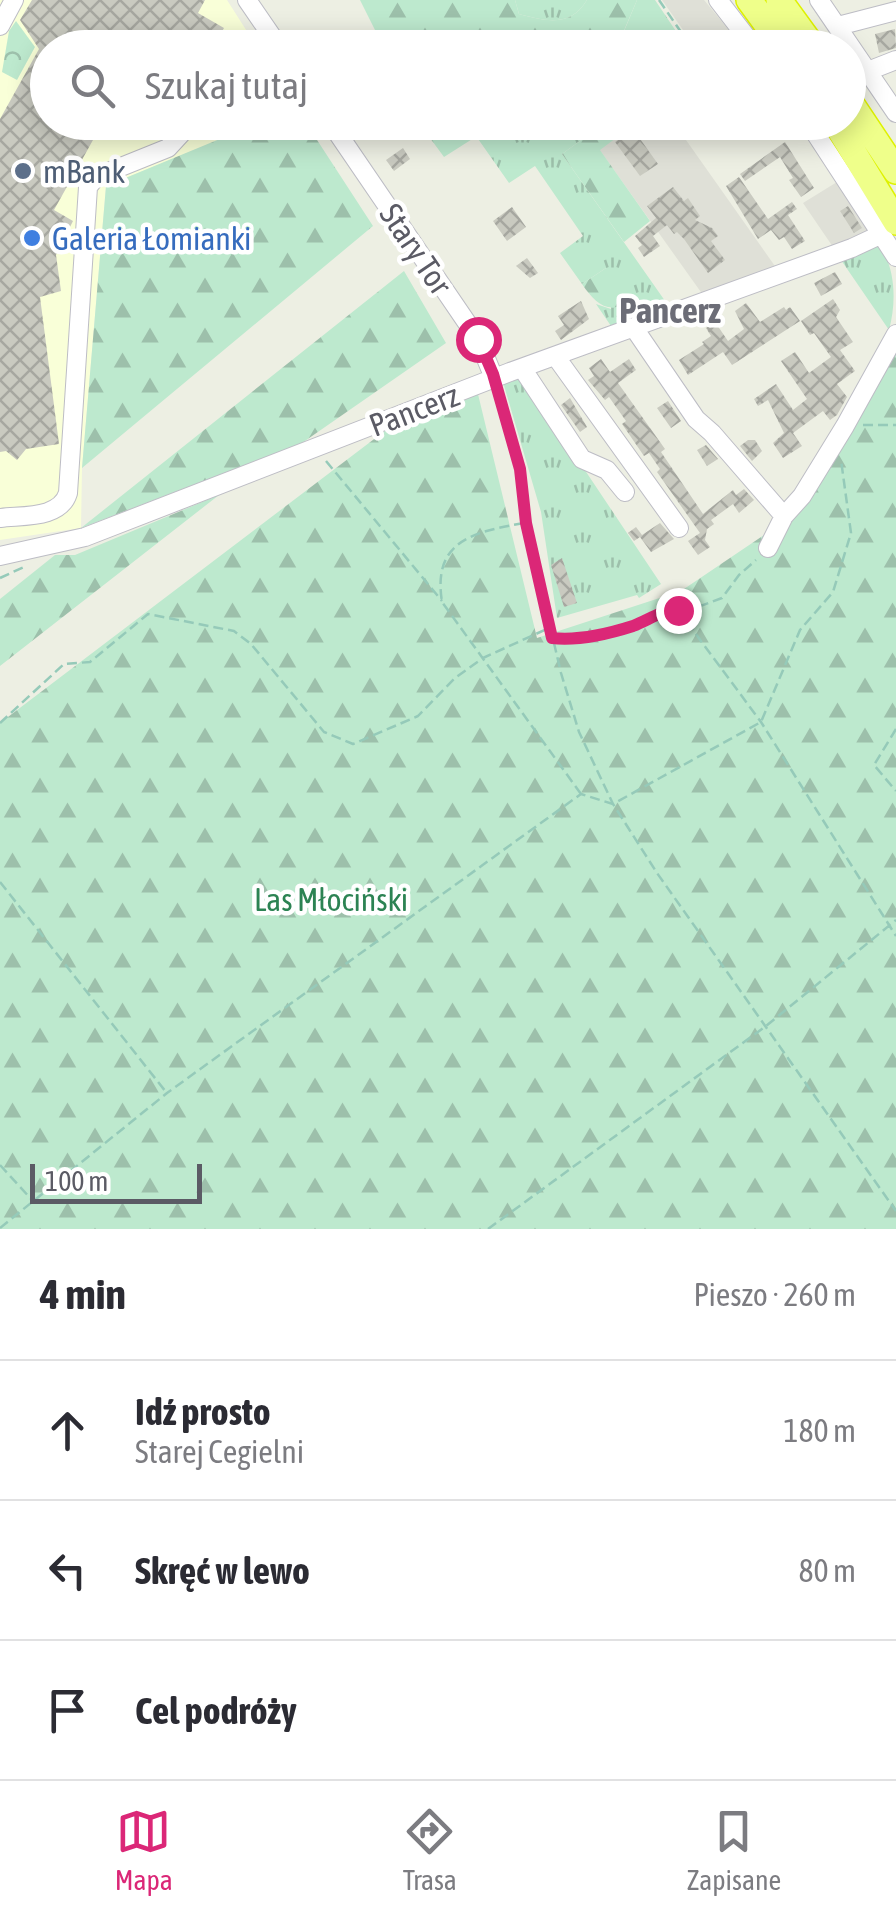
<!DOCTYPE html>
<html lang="pl">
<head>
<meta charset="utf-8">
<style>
	body { margin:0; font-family:"Asap Condensed",sans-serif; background:#f7f7f7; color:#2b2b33 }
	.scale { position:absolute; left:30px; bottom:25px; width:172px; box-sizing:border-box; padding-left:10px; border:5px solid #5b5b65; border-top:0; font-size:28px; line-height:35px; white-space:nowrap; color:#5b5b65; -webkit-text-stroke:8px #fff; paint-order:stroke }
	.stop { position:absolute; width:30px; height:30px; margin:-22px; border:8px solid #db2777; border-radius:50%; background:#fff }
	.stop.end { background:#db2777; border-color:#fff; box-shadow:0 2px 10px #0008 }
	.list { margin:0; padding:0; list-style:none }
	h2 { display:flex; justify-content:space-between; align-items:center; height:130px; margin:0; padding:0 40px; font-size:42px }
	h2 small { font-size:32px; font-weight:400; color:#7c7c81 }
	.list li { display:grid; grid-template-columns:65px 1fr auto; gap:30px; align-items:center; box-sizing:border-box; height:140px; padding:0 40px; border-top:2px solid #e1e1e2 }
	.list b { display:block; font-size:38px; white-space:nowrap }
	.list p { margin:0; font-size:32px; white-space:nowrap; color:#7c7c81 }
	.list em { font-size:32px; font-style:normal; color:#7c7c81 }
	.icon { flex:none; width:55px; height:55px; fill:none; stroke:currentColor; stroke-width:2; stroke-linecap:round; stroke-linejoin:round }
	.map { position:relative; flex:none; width:896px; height:1229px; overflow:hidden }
	.search { position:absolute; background:#fff; box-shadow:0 5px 25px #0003; left:30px; right:30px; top:30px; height:110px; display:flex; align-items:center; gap:25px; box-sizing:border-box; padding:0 35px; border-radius:55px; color:#7c7c81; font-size:38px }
	.sheet { height:550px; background:#fff }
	nav { display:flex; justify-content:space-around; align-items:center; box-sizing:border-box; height:140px; border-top:2px solid #e1e1e2; background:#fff; font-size:28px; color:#7c7c81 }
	nav a { display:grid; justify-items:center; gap:5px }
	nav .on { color:#db2777 }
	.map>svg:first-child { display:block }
	.commercial { fill:#f9ffd8 }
	.industrial { fill:#dfe0d7 }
	.grass { fill:url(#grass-tufts) }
	.forest { fill:url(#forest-firs) }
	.park { fill:url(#park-crowns) }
	.building { fill:url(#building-cross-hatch) }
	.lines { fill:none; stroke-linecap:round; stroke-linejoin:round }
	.minor-casing { stroke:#bdbdc5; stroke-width:20 }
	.highway-casing { stroke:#def200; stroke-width:28 }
	.path { stroke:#95cab9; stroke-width:2.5; stroke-dasharray:10 5; stroke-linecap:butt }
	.minor { stroke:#fff; stroke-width:18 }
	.highway { stroke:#efff8a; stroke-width:25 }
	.route { stroke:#db2777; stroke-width:12 }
	.service-dot { fill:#5c6f8a; stroke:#fff; stroke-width:4 }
	.shop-dot { fill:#3f7fe0; stroke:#fff; stroke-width:4 }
	.labels { text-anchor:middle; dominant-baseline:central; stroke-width:9; stroke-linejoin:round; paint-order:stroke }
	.service-label { font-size:32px; fill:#4e5e75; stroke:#fff; text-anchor:start }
	.shop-label { font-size:32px; fill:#366cbe; stroke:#fff; text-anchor:start }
	.street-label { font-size:32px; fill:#5b5b65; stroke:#fff }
	.park-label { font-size:32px; fill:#2c8353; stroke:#fff }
	.neighbourhood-label { font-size:35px; font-weight:bold; fill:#6c6d77; stroke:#fff }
</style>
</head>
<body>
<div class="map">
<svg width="896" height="1229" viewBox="0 0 896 1229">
	<defs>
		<pattern id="grass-tufts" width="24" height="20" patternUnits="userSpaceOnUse" patternTransform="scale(2.5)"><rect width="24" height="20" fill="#bde9ce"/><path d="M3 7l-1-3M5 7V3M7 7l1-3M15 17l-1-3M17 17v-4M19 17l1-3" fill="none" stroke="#9dc0ab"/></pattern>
		<pattern id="forest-firs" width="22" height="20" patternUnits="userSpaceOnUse" patternTransform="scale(2.5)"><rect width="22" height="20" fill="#bde9ce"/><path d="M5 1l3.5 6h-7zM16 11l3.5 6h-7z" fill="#9dc0ab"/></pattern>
		<pattern id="park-crowns" width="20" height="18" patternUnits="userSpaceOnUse" patternTransform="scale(2.5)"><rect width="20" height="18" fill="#bde9ce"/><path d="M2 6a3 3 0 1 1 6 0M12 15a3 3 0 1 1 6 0" fill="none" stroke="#9dc0ab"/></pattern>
		<pattern id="building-cross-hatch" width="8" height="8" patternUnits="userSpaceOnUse" patternTransform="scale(2.5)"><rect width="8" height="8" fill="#c9cac0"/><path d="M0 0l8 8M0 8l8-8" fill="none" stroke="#a6a7a0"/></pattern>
	</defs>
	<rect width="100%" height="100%" fill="#edefe3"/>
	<path class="commercial" d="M0,0H227L257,47L48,48V122L261,123L106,186L82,468L81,528L0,540Z"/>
	<path class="industrial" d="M662,0H704L743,47H695Z
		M637,123H674L777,269L703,295L599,149Z
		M837,182L871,230L833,247L803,203Z"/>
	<path class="grass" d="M515,0H587C570,28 545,21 519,14Z
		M637,0H655L686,46L617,48Z
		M517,123H625L591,133L562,154L670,308L618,328L611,326L596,304L611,309L606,268L582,284L560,253L583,236L535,166L509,183L476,136Z
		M876,246L882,249C896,273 896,304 889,330L841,260Z
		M522,376L661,584L639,598L637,595L557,618L541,512L503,382Z"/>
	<path class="forest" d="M360,0H515L519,14C545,21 570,28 587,0H637L617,47L384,48Z
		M261,122L306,123L373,226L82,468L106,186Z
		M625,122L636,123L600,150L650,221L624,242L562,154L591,133Z
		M419,123H517L477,136L444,157Z
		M606,268L630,302C607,315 595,303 582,284Z
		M404,271L446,343L302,443L81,528Z
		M896,348V1229H0V723L390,427L477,390L537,638L681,591L801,510Z
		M219,495L0,666V599L55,555H75Z"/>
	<path class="park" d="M16,21L35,47L17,80L2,72L9,31Z"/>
	<path class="building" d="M32,0H205L198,13L224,28L213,48H48V122H103L54,210L73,221L56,255L61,291L40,297L59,444L26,449L17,460L6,451L0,452V119L39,49L20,20Z
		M895,29L896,48L879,53L875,34Z
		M127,122H171L157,139Z
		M633,129L658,164L640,176L615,142Z
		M785,142L814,188L801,197L789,180L793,178L780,157L745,181L740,174Z
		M403,148L410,159L394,171L386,160Z
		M739,177L768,219L792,202L797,209L788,215L805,241L792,249L784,237L779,240L771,230L758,239L726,186Z
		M673,187L684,201L688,198L700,216L695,220L712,228L718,236L711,241L725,260L708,273L684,239L677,232L674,234L667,225L653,236L660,246L644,257L638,248L642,245L635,236L656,218L647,206Z
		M848,206L862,228L854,233L840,211Z
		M512,207L526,227L507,241L493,221Z
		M527,258L538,273L530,278L516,266Z
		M835,272L842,284L821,296L814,283Z
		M833,299L840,310L836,317L853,342L840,350L855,371L837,384L847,397L837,415L830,420L823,411L793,433L802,446L783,458L773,443L784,433L768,400L758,406L754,399L776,384L793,410L807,399L781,361L795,352L809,373L831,357L814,333L810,335L801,321Z
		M581,301L589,319L561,340L555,331L564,325L558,316Z
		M746,303L760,322L784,307L786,310L790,307L800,321L732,365L723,352L688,375L679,360L704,344L702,342L711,336L706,328L715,322L728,341L744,329L735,311Z
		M601,359L610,372L629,359L636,370L618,383L665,449L661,452L703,514L733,490L736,495L744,489L754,500L739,513L733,504L711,520L714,524L707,529L705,540L710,547L698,555L688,541L700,533L657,472L660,469L649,453L644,456L622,424L626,421L609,397L605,400L588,380L594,376L589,368Z
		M570,398L587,427L580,432L561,405Z
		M668,401L681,421L671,428L657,408Z
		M748,440H755L762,451L752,461L740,446Z
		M706,445L718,459L707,466L697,450Z
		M660,523L674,539L651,552L640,537L634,541L628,533L636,527L642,535Z
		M562,558L577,603L564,607L551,565Z"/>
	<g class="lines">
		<defs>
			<path id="minor" d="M247,0L280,48
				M718,0L755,48
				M819,0L896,113
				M0,26L14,0
				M838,26L896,11
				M868,71L896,60
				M330,122L478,339L494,378
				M808,122L896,257
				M634,328L696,419L712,433L784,516
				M556,357L679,528
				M522,368L582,459L607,470L625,492
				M0,518C23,515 60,519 68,493L88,187L96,177L168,148L192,122
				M768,548L784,516L802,496L845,426L896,334
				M0,556L85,537L510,372L852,248L882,234"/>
			<path id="highway" d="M749,0L784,48
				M779,0L814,48
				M848,99L896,171
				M835,122L896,222"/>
		</defs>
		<use href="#minor" class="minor-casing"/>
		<use href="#highway" class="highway-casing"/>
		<path class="path" d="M659,0L692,48
			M499,394L519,469L526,523L561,673L579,732L613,804L657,873L896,1211
			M863,425H896
			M326,461L442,601
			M524,523C474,532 432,540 442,602L581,794
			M0,578L26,566
			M678,610L761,722L896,936
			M554,639L599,635L632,626L666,611L690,610L722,598L739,575L756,560
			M0,723L64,664L90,662L148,614L234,631L251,644L324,732L353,744L418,716L455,678L483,658L549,628
			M896,729L874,765L896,791
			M0,882L166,1092
			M0,1165L32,1200
			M0,1228L167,1093L581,794L613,804L761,722L800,630L833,592L851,533L841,460
			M488,1229L766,1026L896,920"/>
		<use href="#minor" class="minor"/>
		<use href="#highway" class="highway"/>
	</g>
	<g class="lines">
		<path class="route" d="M478,339L493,374L520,469L526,523L552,638C579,641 608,634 633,626C649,620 661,610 678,610"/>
	</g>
	<circle class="service-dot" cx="23" cy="171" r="10"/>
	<circle class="shop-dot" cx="32" cy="238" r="10"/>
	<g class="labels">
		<g class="service-label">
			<text x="43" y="171">mBank</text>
		</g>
		<g class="shop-label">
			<text x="52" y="238">Galeria Łomianki</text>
		</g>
		<g class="street-label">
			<text transform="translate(416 249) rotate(56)">Stary Tor</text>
			<text transform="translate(414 410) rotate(-21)">Pancerz</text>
		</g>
		<g class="park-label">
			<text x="331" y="899">Las Młociński</text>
		</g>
		<g class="neighbourhood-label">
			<text x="670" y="310">Pancerz</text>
		</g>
	</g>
</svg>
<div class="scale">100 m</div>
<div class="stop" style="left:478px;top:339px"></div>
<div class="stop end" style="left:678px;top:610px"></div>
<div class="search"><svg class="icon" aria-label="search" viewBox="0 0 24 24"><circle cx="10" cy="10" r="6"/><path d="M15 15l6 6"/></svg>Szukaj tutaj</div>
</div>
<section class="sheet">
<h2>4 min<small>Pieszo · 260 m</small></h2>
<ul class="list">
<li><svg class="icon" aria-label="ahead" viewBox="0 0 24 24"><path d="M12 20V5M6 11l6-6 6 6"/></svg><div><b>Idź prosto</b><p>Starej Cegielni</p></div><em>180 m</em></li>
<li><svg class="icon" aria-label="left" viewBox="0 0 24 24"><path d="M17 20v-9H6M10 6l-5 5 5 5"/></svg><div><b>Skręć w lewo</b></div><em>80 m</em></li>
<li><svg class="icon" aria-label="arrive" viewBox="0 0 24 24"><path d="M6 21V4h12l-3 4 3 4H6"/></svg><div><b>Cel podróży</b></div></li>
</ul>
</section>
<nav>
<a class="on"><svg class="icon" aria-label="map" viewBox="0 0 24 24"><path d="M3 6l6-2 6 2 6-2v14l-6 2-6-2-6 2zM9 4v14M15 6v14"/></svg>Mapa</a>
<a><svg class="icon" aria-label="directions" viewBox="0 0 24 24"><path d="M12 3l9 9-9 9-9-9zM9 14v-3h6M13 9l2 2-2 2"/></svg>Trasa</a>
<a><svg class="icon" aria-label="saved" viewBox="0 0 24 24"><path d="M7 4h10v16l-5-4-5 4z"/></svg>Zapisane</a>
</nav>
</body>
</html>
